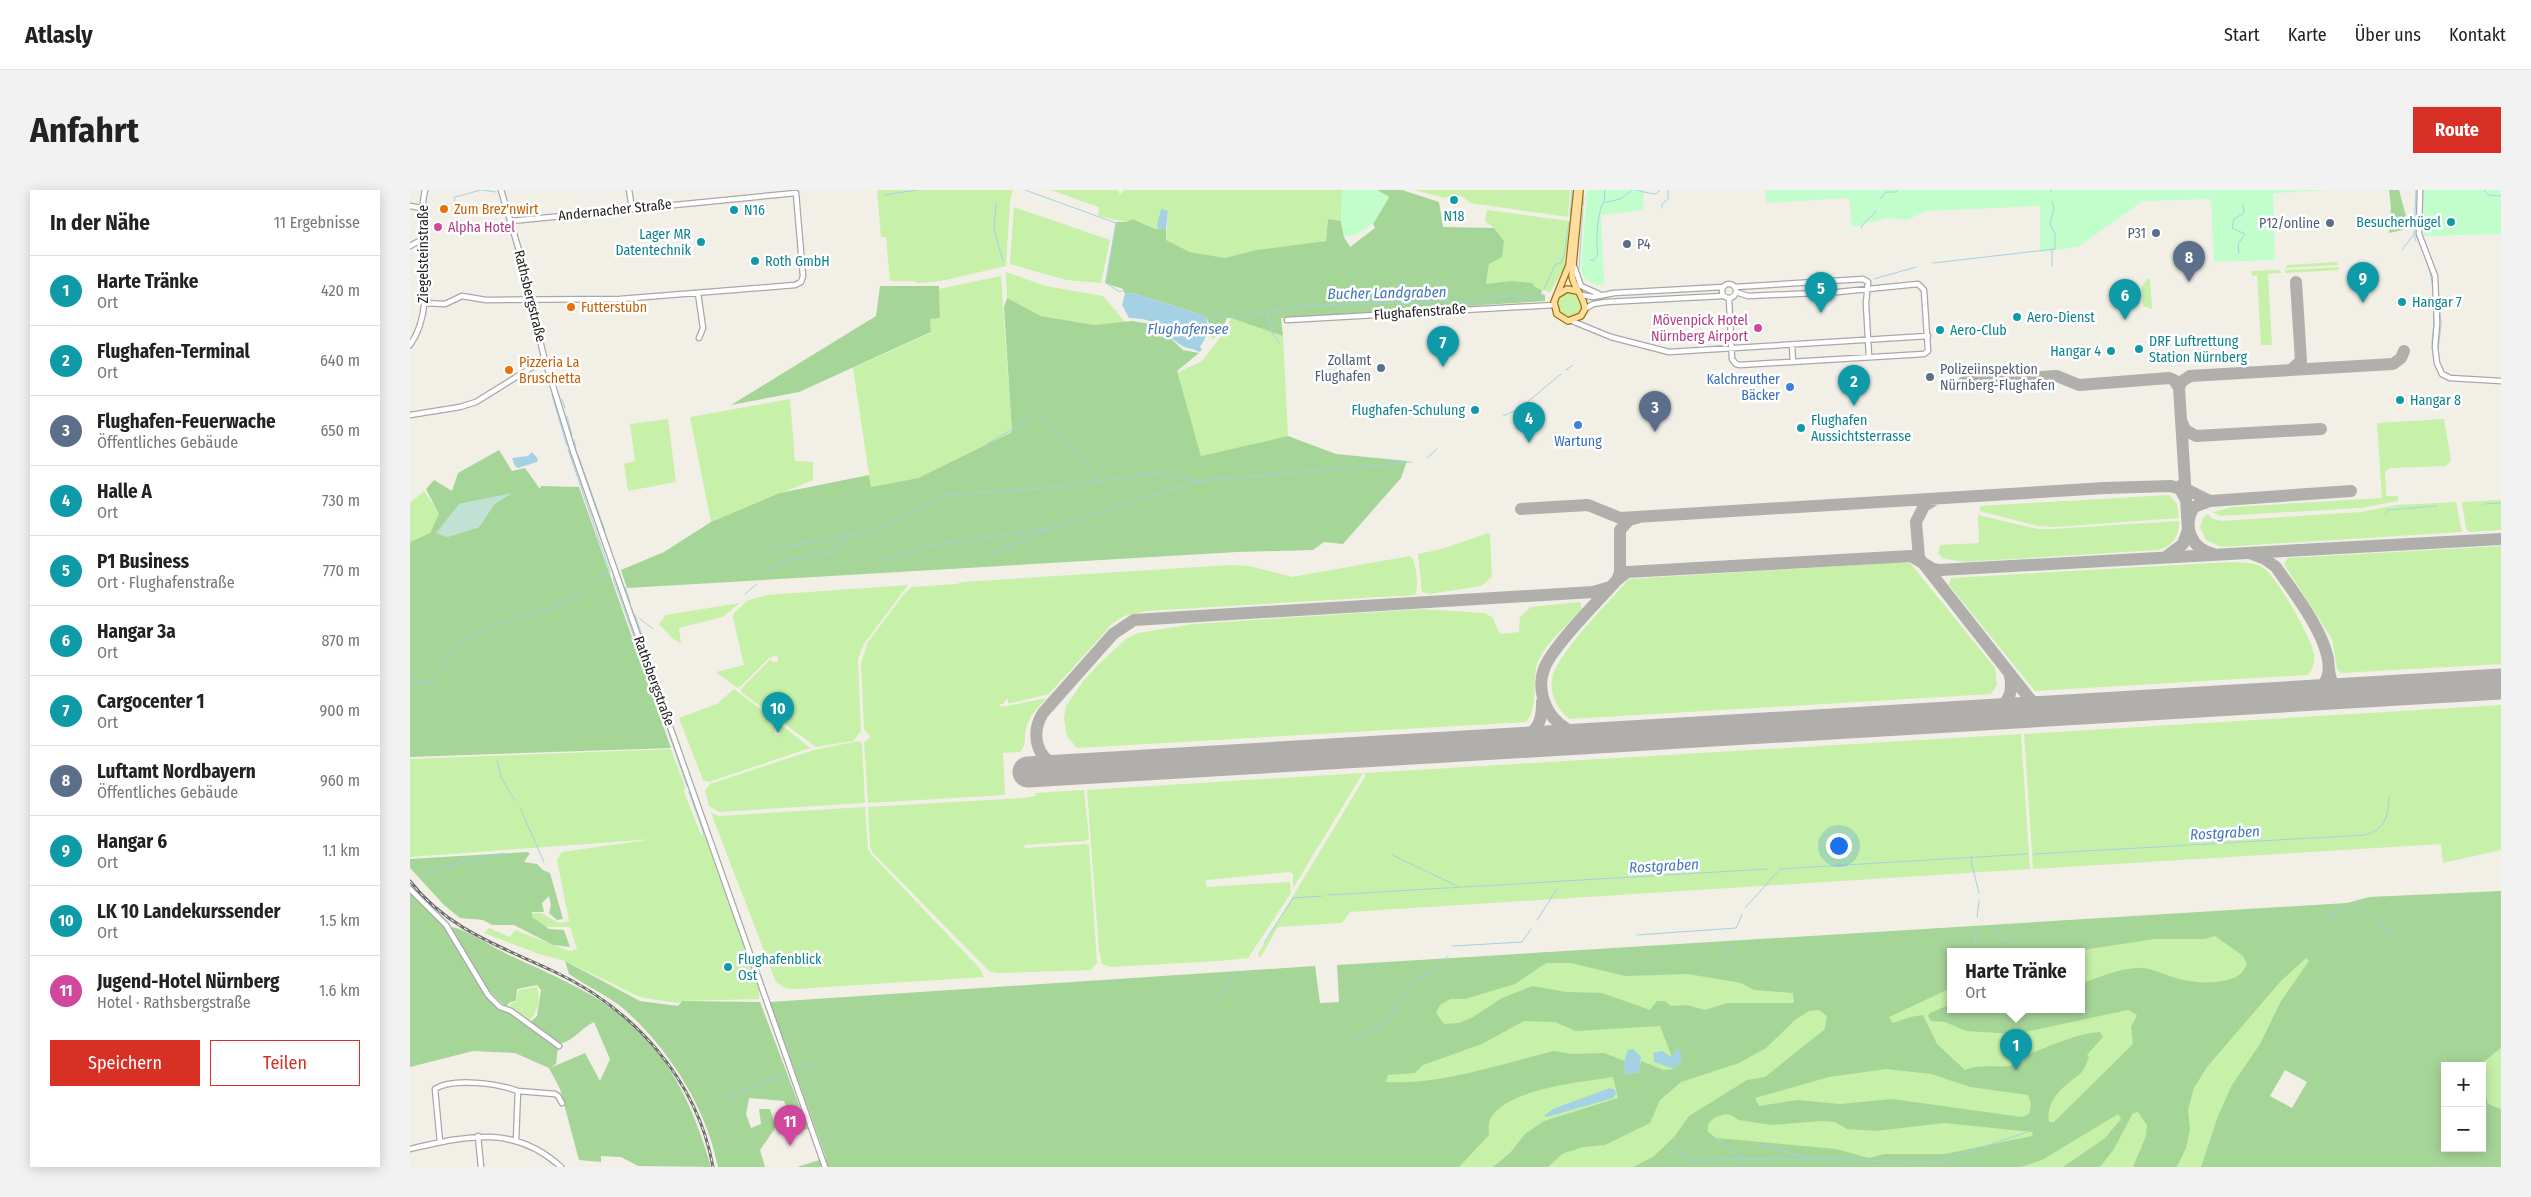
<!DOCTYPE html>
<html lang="de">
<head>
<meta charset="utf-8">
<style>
	body { margin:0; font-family:"Fira Sans Condensed",sans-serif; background:#f2f2f2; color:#222 }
	.controls { position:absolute; right:15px; bottom:15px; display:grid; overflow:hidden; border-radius:0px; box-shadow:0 2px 12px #0003 }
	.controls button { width:45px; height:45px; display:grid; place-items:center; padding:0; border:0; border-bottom:1px solid #e0e0e0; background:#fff; color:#222; font:25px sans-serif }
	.you { position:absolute; left:1428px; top:655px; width:18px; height:18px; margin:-12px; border:4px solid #fff; border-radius:50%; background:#1a73e8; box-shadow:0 0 0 8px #1a73e833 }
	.badge { display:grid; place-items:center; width:32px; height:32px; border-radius:50%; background:#d93025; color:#fff; font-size:16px; font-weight:700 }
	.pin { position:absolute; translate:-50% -41px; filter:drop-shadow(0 1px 2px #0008) }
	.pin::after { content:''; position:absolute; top:26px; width:18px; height:15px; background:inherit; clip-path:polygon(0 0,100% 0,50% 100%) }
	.popup { position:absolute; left:1537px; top:758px; width:138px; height:65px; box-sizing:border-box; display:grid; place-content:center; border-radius:0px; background:#fff; filter:drop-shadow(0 1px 4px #0005); font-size:16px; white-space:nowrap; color:#767676 }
	.popup b { font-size:19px; color:#222 }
	.popup::after { content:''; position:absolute; left:50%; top:100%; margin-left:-10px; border:10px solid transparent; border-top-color:#fff }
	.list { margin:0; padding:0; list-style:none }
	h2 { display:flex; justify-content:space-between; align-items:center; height:65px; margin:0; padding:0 20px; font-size:21px }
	h2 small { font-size:16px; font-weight:400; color:#767676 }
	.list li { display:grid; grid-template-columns:32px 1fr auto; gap:15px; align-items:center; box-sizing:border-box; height:70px; padding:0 20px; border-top:1px solid #e0e0e0 }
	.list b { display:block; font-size:19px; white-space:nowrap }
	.list p { margin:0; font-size:16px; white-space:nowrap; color:#767676 }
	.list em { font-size:16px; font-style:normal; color:#767676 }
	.actions { display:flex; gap:10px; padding:15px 20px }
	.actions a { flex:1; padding:11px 0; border:1px solid #d93025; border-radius:0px; text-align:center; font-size:18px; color:#d93025 }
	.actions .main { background:#d93025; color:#fff }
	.map { position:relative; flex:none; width:2091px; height:977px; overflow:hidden; border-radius:0px }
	header { display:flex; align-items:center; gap:30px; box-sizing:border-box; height:70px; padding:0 25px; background:#fff; border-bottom:1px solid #e0e0e0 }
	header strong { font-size:24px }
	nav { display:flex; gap:28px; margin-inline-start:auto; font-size:18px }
	.intro { display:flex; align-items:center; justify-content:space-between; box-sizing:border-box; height:120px; padding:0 30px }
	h1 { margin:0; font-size:35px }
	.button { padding:12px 22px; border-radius:0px; background:#d93025; color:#fff; font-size:18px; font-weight:700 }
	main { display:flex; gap:30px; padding:0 30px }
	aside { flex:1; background:#fff; border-radius:0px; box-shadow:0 2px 12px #0003 }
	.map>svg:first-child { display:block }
	.grass { fill:#c7f0a9; fill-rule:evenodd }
	.forest { fill:#a6d598; fill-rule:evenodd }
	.wetland { fill:#c2e1d5 }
	.park { fill:#c2fecb }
	.water { fill:#a4d1e3 }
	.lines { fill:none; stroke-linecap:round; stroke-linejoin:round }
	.stream { stroke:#a4d1e3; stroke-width:1 }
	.taxiway { stroke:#b0afab; stroke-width:12 }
	.runway { stroke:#b0afab; stroke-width:31 }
	.minor-casing { stroke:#a8a8a8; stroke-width:7 }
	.major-casing { stroke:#9e7400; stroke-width:8 }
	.minor { stroke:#fff; stroke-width:4.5 }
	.major { stroke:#ffdc9f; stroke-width:5.5 }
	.rail-casing { stroke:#6f6f6f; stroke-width:3 }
	.rail { stroke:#fff; stroke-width:1; stroke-dasharray:4; stroke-linecap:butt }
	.culture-dot { fill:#0f9aa8; stroke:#fff; stroke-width:2 }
	.food-dot { fill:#e8710a; stroke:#fff; stroke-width:2 }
	.service-dot { fill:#5c6f8a; stroke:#fff; stroke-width:2 }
	.hotel-dot { fill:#d1479c; stroke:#fff; stroke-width:2 }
	.shop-dot { fill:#3f7fe0; stroke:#fff; stroke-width:2 }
	.labels { text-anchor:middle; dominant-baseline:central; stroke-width:5; stroke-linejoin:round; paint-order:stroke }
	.food-label { font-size:14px; fill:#c56008; stroke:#fff; text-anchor:start }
	.street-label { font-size:14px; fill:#212121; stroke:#fff }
	.culture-label { font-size:14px; fill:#0d838f; stroke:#fff; text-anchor:start }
	.service-label { font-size:14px; fill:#4e5e75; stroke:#fff; text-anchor:end }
	.hotel-label { font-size:14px; fill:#b23c85; stroke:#fff; text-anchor:start }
	.shop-label { font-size:14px; fill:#366cbe; stroke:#fff; text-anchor:end }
	.water-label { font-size:15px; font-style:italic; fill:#4377ba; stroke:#fff }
</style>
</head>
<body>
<header>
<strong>Atlasly</strong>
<nav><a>Start</a><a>Karte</a><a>Über uns</a><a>Kontakt</a></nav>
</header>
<div class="intro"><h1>Anfahrt</h1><a class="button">Route</a></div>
<main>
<aside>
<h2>In der Nähe<small>11 Ergebnisse</small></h2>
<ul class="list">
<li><span class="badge" style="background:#0f9aa8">1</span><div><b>Harte Tränke</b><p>Ort</p></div><em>420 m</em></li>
<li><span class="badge" style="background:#0f9aa8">2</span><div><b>Flughafen-Terminal</b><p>Ort</p></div><em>640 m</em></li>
<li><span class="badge" style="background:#5c6f8a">3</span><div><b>Flughafen-Feuerwache</b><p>Öffentliches Gebäude</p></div><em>650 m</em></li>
<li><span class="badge" style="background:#0f9aa8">4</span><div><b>Halle A</b><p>Ort</p></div><em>730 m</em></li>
<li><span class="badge" style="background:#0f9aa8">5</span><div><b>P1 Business</b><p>Ort · Flughafenstraße</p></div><em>770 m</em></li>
<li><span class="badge" style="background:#0f9aa8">6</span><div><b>Hangar 3a</b><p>Ort</p></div><em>870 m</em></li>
<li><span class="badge" style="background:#0f9aa8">7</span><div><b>Cargocenter 1</b><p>Ort</p></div><em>900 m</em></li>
<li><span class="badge" style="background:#5c6f8a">8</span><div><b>Luftamt Nordbayern</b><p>Öffentliches Gebäude</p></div><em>960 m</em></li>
<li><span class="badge" style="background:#0f9aa8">9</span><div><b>Hangar 6</b><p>Ort</p></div><em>1.1 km</em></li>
<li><span class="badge" style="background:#0f9aa8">10</span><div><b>LK 10 Landekurssender</b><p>Ort</p></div><em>1.5 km</em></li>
<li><span class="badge" style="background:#d1479c">11</span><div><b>Jugend-Hotel Nürnberg</b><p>Hotel · Rathsbergstraße</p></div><em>1.6 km</em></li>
</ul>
<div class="actions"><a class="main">Speichern</a><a>Teilen</a></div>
</aside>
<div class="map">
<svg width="2091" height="977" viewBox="0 0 2091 977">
	<rect width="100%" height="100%" fill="#f2efe7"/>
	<path class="grass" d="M467,0H603L600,11L596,76L531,91L507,93L505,91H480L476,47H471Z
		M640,0H708L710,5L714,0H932L931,31L918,29L916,51L846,60L815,68L780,62L756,50L758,21L747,35L749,39H745L724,29L716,32L688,26L689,17Z
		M1005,0H1160L1158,27L1060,13C1054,5 1043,3 1035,8Z
		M604,17L700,50L691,93L656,90L600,74Z
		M1077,20L1160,31L1154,79L1140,102L1102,91L1076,95L1084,38L1075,31Z
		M1926,72L1929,75L1875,78L1878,75Z
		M1929,77V80L1875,83V80Z
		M1870,80L1871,83L1858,84L1862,155H1851L1847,85L1842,86L1841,81Z
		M596,82L636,96L693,106L715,132L684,135L631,126L597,108Z
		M591,86L602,242L508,288L461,297L443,178L521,143L520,129L530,127L529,99Z
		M1738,88L1740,89L1742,119L1733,116L1732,96Z
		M1147 114a13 13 0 1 1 26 0a13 13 0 1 1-26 0Z
		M821,128L873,146L878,246L791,266L767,183L792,171L816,140Z
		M799,133L813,137L804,149L797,146Z
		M380,209L385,271L403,272V290L301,332L280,227Z
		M258,229L266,292L218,301L214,274L225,271L220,234Z
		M2034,229L2041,270L2036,276L1980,278L1975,282L1976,304L1977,306H1988V311L1950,318L1810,326L1803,322L1823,317L1972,308L1967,233Z
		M14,301L30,324L20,343L0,352V313Z
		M1759,305L1767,314L1769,328L1644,337L1628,336L1570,321V316Z
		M2091,310V340L2059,342L2056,338L2052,312Z
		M2046,312L2052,342L1811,357L1796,350L1790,337L1793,328L1798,324L1801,328L1810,331L1951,322L1987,315Z
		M1568,325L1627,339H1642L1769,331C1769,346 1764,356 1748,360L1553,372L1532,368L1528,363L1530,355L1569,353Z
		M1078,343L1080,344L1082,387L1071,396L1019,404L1012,402L1008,364L1032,359Z
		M2091,356V474L1931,483L1927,479L1922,449L1874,374L1878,368Z
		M1000,366C1007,373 1009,396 1005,405L736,421L714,426L703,433L639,504L602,513H598V509L595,510L594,514H590V516H596L597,519V516L637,508C629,516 621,524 617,535C613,545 618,554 610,562L593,563L595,605L458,613L454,552L461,547L454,540L451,473L458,452L493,405L502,397L547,394L552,392L821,375L840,376L882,387Z
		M1496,372L1501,374L1585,478L1587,495L1581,504L1160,529C1147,520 1140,505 1142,489C1146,464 1201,410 1219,389Z
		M1802,373C1817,373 1838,370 1852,377C1865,383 1902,449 1904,464C1905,472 1903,480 1897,485L1625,501L1539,395L1541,388Z
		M498,395L454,454L448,469L451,541L443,551L406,557L331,502V499L361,469L362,472H368L367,465L359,468L330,497L327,498L306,482L334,475L323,428L324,423L337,411L356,405Z
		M1170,412L1172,419C1158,434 1138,451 1129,469C1120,489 1130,517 1116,532L667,558L657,546L654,528L656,516L674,490L688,475L716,449L728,443L784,434L1012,419L1075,423L1083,428L1090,444L1109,442L1110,427L1121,417Z
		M330,413L312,427L269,438L271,453L263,449L249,434L256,425Z
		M324,499L364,529L365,545H370L368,532L400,558L299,592L293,590L269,528L307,514Z
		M2091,515V660L2033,673L2031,654L1623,679L1614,544Z
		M1611,544L1620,679L940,722L932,733L868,737L850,768L848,764L955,587V583Z
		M449,551L452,554L455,613L309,622L299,616L295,601L300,594L404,560Z
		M261,559L275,597L274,602L291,645L294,644L349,799V809L272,811L267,813L230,807L155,771L129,764L74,743L79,738L100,747L105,740L159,761L167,759L160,737H132L120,730L117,723H131L149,733L159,731L147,670L152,662L244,649L0,667V569Z
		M953,583L883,698V684L879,682L796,690V697L880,692L881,703L838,768L809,771L700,777L692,774L689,761L677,600Z
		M674,600L679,649L675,651L614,655L615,658L675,654L679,655L687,773L681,780L588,783L579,781L463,663L460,657L458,617L613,608L625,606V603Z
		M455,617L458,659L461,664L570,779L574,787L385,799L375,798L366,792L301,623L309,626Z
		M1914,740L1809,977H990L940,864L1111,766ZM1541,761H1671V819H1541Z
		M127,797C131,810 128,823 118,832L99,818L101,813L107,812L108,800Z
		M2091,858V919L2078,915L2072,891V876H2069Z"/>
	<path class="forest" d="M967,0H992L1029,12L1033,37L1084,38L1094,51L1092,67L1079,74L1076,94L1102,91L1122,93L1125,97L1132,100L1131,104L1135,105V111L871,128L873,146L821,128H817L813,137L799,133L795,126L726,104L715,103L713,99L695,93L706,32H716L723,29L745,39L756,38V50L780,62L815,68L846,60L916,51L918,29L931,31L934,47L940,57L965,38L963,34L979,7Z
		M1979,0H1989L1996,26L1993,40L1979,43L1981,17Z
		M470,96H529L530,128L520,129L521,142L389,202L321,215L466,126Z
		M597,108L631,126L684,135L722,131L746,135L773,160L789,163L767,181L791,266L878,246L926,264L997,271L991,288L933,354L914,352L903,360L827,362L217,398L211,380L254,362L301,332L370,303L459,285L461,297L508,288L602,242L594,117Z
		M89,260L102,281L115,278L130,299L131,296L169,297L261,558L0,567V352L20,343L29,324L16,299L24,290L42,301L48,283ZM100,304L84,314L69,337L37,347L49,314Z
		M117,662L120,663L114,672L127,674L133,680L140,683L153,729L147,730L139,723L141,715L139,706L132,713L134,722H122V727L139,739L154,740L160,757L143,755L104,735H82L73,730L50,728L34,715L0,678V669Z
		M0,700L35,737L77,805L148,857L146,874L140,878L175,863L190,891L200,869L184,832C171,838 164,851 149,854L119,833L127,826L131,800L127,795L107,799L106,811L100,812L96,817L74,796L41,737C57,739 83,758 99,765C136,782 176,799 209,823C257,857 286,923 301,977L228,976L211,967L191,966V972L169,970L150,899L139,878L105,863L63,861L0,877Z
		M2091,701V858L2069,876H2035V958H2072V891L2078,914L2091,919V977H1791L1808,926L1822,895L1850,854L1871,811L1899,771L1896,768L1870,792L1797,877L1784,898L1778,920L1780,939L1776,958L1767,977H1723L1736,946L1737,935L1728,922L1723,923L1704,959L1690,977H1653L1695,948L1711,929L1708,924L1632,970L1611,977H1223L1243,967L1264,947L1279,926L1337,890L1355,887L1415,839L1417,826L1409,820L1399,821L1385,830L1356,858L1329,873L1271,892L1250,910L1240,933L1195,955L1173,957L1152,964L1138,977H1083L1100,963L1115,944L1134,931L1208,908L1203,887C1173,892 1089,899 1079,933C1078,937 1079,942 1079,945L1049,977H387L416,968L360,812L905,776L910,813L929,812L927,775L1937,713L1959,707ZM1805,746L1833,766L1837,774C1833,783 1827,788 1817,790C1797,795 1776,792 1757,785C1747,782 1737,777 1727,778C1707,779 1689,787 1671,794V819H1541V814L1520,823L1518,826L1521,831L1535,832L1556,841L1605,844L1718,820L1727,825L1721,837L1723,854L1644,932H1639C1635,910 1655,895 1670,884C1674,881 1677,872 1679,867L1677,865L1693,847L1690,842C1666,844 1645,854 1624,862C1617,865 1612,873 1604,875C1587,879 1571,873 1555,880L1527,854L1513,825L1500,827L1483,833L1479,827L1541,798V761H1666L1744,749H1795ZM1136,773H1161L1215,786L1278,784L1331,793L1344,800L1383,803L1384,813H1317L1295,820L1277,815L1261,816L1255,811H1247L1240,820L1192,803L1157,802L1122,796L1092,808L1063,827L1049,833L1034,834L1026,823L1030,815L1040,809H1055L1105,794ZM1114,831L1145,832L1166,841L1250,836L1262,867L1265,861L1271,871L1264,879L1254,880L1231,871L1229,882L1215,885V871L1194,863L1162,864L1144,861C1090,874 1032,895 976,892L978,885L1005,883L1013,875L1072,854ZM1476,879L1521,884L1560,897L1618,905L1621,914L1619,924L1612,927L1482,909L1430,914L1387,910L1349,916L1345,908L1419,887ZM1875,880L1897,892L1882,918L1860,906ZM1315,924L1321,925L1329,930L1362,935L1412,931L1425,932L1437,939L1466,941L1534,933L1623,942L1622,946L1535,964H1475L1459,968L1426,959L1306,948L1298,942V934L1304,928Z
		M155,771L230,811L268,816L272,811L350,812L398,939L386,941L374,911L339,908L336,924L341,938L351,934L349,919H360L366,937L350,960L355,977H308C296,917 259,859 214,819C198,806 177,796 159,784Z"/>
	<path class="wetland" d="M102,303L84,314L69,337L37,347L26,343L49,314Z"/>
	<path class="park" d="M932,0H967L979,7C967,27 960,45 934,47L931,31Z
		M1177,0H1234L1233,20L1191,25L1194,94L1186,95L1174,88L1171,80Z
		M1355,0H1922L1863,3L1865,70L1804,72L1801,9L1733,11L1668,57L1630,62V16L1517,21L1497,30L1478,28L1442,37L1439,8L1356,13Z
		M2013,0H2091V44L2014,46Z"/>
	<path class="water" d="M751,19L758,21L756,38L749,39L747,35Z
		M715,103L726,104L795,126C801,138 797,146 790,157L792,160L789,162C783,158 776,159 769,154C746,137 750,129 719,128L712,115Z
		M122,262L128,269L127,272L108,278L105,276L102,268L118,266Z
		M1267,858L1271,862V871L1264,879L1244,872L1243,863L1252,861L1262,867Z
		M1223,859L1231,867L1229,882L1215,885L1214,872L1218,860Z
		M1200,898L1205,900L1206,904L1203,908L1137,927L1134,926L1143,919Z"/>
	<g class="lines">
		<path class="stream" d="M72,0L86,2
			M615,0L706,33L696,93L710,102L713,100L715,103
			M1226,0C1228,1 1243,4 1246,4L1250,0
			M2074,0L2078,5L2091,6
			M1641,2V0
			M475,5L506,0
			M1470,9L1476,2H1486L1488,0
			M1194,12L1195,0
			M586,13L584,40L593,71
			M1173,16L1174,8
			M43,18L45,7L71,0
			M1252,18V14L1258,9V0
			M1160,26L1162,0
			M1451,38C1454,30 1462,28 1466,21
			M2004,44L2006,51
			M1642,60V76
			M1992,60L2004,44L2006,0
			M1829,63L1828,54L1835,44L1822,38L1824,29L1834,23L1833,14
			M1180,70H1184L1188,64C1185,54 1188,21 1193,13L1210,9L1222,0
			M1151,72L1154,66L1159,33
			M2017,72C2026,98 2025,127 2022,153
			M1523,73L1645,59V44L1640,33L1644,19L1642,11
			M1169,79L1173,19
			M1464,89L1506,77
			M987,96L1005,100
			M1134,99L1145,75L1152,72
			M858,124L862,142L869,153
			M795,126L810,124L818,126
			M821,126L826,127L901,115L1064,111L1103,105L1124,109L1127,106L1131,107L1132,104
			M2028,160L2031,135L2029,108
			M1156,180L1163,175
			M135,181L139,194
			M142,205L157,256
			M152,209L155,218
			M1115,214L1151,184
			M157,226L162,245
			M632,226L690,290
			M1093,226L1109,219
			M164,250L166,258
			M577,254L621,228
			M158,259L200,382L186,389
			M168,265L195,341
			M1017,268L1027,259
			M2074,314L2091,313
			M1975,324L1977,320L2027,316
			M363,359L464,341L535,305L649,297L747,283L788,291
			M579,365L638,339L788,291L1001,272
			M473,370L524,355L635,339
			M354,381L379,370L423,362L441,345
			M203,388L244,503
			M215,397L220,412
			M335,404L347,394
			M225,425L240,468
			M229,428L243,439
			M32,478C51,434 111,430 151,415C159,412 167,406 175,402
			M0,492C11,493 24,495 29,483
			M246,506L277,596
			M87,571L91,587L105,611
			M279,602L294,644
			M110,618L134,672
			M1624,664L1954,645C1976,640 1978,626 1979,606
			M982,665L1047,696
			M1562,667L1561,671L1569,703
			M12,684L62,669L68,671L93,663
			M918,705L1358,679
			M1947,716L1957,723
			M1335,718L1370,679L1617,664
			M1965,726L1982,747
			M1567,727L1569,711
			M1127,730L1147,699
			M1917,730L1934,716
			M1584,735L1589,744L1603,756
			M1227,745L1326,738L1332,725
			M854,753L883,708L912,706
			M1043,756L1112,752L1121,739
			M1564,761L1566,742
			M1316,767L1320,755
			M833,786L838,782
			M807,808L824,787
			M945,849L975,834L1004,791L1023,782L1038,766
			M387,880L405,874
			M317,908L377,883
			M1306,949L1334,969
			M1351,955L1401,968
			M1260,956L1282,970L1403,969L1529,972L1617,942"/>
		<path class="taxiway" d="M1882,179L1891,171L1886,92
			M1554,192L1647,186L1669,195L1759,188L1764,190L1769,198L1778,340L1773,354L1757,366
			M1769,198L1771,192L1780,186L1983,174L1991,168L1994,161
			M1772,232L1775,240L1786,246L1911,239
			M1770,296L1800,311L1941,301
			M1524,310L1514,316L1506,332L1509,368L1619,508L1628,516L1640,521
			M1800,311L1784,317C1772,336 1781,359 1804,364
			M1111,319L1178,315L1210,328L1695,298L1761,296L1770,299L1776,310
			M1842,364L1855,369L1866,377C1883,403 1958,492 1892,506
			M1207,390L1210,382V340L1219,330L1227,328
			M1919,479C1920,494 1926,501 1941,503
			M1581,524C1597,515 1604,504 1600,486
			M1181,548C1162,543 1145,536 1136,516C1131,504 1129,492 1134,479C1141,458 1189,410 1207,390L1217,382L1501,366L1523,379L1530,380L2091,349
			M1099,553C1123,547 1133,536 1132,512
			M671,579C664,578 655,579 648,576C625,568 621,542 633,523L703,444L724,430L1183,402L1200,397"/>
		<path class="runway" d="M618,582L2091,494"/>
		<defs>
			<path id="minor" d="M91,0L108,57L134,167L163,261L415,977
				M219,0L222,18
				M2010,0L2009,44L2025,86L2027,133L2025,157L2027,173L2032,184L2040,188L2091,191
				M0,16L11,18
				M0,56L11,50
				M1164,76L1171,96L1189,104
				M1312 101a7 7 0 1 1 14 0a7 7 0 1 1-14 0Z
				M1325,97L1453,89L1458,92L1456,113L1459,167
				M288,103L293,138L289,148
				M1172,105L1183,107L1204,103L1313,97
				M1319,109L1322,169L1326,174L1330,175L1514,164L1518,161L1514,100L1508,94L1428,102L1338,106L1326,102
				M14,113L35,114L52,106L76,110L210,109L385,95L391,92L393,86L386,3L101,31
				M1175,119L1183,114L1196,112L1313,106
				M877,130L1144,115
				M1162,131L1201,147L1259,162L1518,146
				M0,155C30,114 4,48 15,0
				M1382,155L1383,172
				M0,225L50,217L66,212L124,176L134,167
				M0,699L36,735L78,805L90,817L101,821L149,856
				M108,901L145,904L148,906L152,913
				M68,946L71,977
				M30,952L25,899C43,887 89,894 108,901L106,950
				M0,959C57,946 104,934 151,977"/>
			<path id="major" d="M1167,0L1159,75L1144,112L1147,124L1158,131L1171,126L1175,119C1174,105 1164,99 1162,86L1170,0
				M1147,105L1157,99L1167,101"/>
		</defs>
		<use href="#minor" class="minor-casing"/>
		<use href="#major" class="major-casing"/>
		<use href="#minor" class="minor"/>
		<use href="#major" class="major"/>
		<defs>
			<path id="rail" d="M0,691C37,739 90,756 143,781C223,818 287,889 303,977"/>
		</defs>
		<use href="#rail" class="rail-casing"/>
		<use href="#rail" class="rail"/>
	</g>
	<g class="culture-dot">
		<circle cx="1044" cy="10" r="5"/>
		<circle cx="324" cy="20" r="5"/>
		<circle cx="2041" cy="32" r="5"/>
		<circle cx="291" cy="52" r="5"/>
		<circle cx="345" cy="71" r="5"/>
		<circle cx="1992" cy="112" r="5"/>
		<circle cx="1607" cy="127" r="5"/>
		<circle cx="1530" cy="140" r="5"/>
		<circle cx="1729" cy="159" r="5"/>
		<circle cx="1701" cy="161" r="5"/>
		<circle cx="1990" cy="210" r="5"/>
		<circle cx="1065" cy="220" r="5"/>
		<circle cx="1391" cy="238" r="5"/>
		<circle cx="318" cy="777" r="5"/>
	</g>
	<g class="food-dot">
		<circle cx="34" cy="19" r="5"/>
		<circle cx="161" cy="117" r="5"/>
		<circle cx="99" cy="180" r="5"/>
	</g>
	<g class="service-dot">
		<circle cx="1920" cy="33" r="5"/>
		<circle cx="1746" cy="43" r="5"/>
		<circle cx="1217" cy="54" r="5"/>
		<circle cx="971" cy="178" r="5"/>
		<circle cx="1520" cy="187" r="5"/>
	</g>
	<g class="hotel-dot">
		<circle cx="28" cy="37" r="5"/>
		<circle cx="1348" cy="138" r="5"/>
	</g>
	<g class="shop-dot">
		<circle cx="1380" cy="197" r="5"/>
		<circle cx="1168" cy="235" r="5"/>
	</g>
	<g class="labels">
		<g class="food-label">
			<text x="44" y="19">Zum Brez'nwirt</text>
			<text x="171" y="117">Futterstubn</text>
			<text x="109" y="172">Pizzeria La<tspan x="109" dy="16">Bruschetta</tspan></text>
		</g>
		<g class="street-label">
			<text transform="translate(205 20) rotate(-6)">Andernacher Straße</text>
			<text transform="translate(13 64) rotate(-90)">Ziegelsteinstraße</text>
			<text transform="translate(120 106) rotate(76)">Rathsbergstraße</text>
			<text transform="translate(1010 122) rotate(-4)">Flughafenstraße</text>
			<text transform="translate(244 491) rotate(70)">Rathsbergstraße</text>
		</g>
		<g class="culture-label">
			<text x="334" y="20">N16</text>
			<text x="1044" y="26" text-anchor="middle">N18</text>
			<text x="2031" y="32" text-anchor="end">Besucherhügel</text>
			<text x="281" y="44" text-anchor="end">Lager MR<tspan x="281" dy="16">Datentechnik</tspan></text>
			<text x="355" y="71">Roth GmbH</text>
			<text x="2002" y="112">Hangar 7</text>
			<text x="1617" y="127">Aero-Dienst</text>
			<text x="1540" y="140">Aero-Club</text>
			<text x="1739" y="151">DRF Luftrettung<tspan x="1739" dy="16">Station Nürnberg</tspan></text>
			<text x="1691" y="161" text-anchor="end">Hangar 4</text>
			<text x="2000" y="210">Hangar 8</text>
			<text x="1055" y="220" text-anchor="end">Flughafen-Schulung</text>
			<text x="1401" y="230">Flughafen<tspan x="1401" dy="16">Aussichtsterrasse</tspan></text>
			<text x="328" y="769">Flughafenblick<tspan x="328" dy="16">Ost</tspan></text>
		</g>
		<g class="service-label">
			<text x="1910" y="33">P12/online</text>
			<text x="1736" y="43">P31</text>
			<text x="1227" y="54" text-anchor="start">P4</text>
			<text x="961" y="170">Zollamt<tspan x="961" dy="16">Flughafen</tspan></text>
			<text x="1530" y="179" text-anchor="start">Polizeiinspektion<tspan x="1530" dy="16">Nürnberg-Flughafen</tspan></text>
		</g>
		<g class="hotel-label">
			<text x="38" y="37">Alpha Hotel</text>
			<text x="1338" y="130" text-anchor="end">Mövenpick Hotel<tspan x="1338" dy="16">Nürnberg Airport</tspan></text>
		</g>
		<g class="shop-label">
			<text x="1370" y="189">Kalchreuther<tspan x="1370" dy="16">Bäcker</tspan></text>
			<text x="1168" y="251" text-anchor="middle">Wartung</text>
		</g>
		<g class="water-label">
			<text transform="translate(977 103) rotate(-1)">Bucher Landgraben</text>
			<text x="778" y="139">Flughafensee</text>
			<text transform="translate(1815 643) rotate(-3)">Rostgraben</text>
			<text transform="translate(1254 676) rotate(-3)">Rostgraben</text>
		</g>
	</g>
</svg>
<div class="controls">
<button>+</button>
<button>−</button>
</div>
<div class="you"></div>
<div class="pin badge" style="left:1606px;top:880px;background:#0f9aa8">1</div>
<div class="popup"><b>Harte Tränke</b>Ort</div>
<div class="pin badge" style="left:1444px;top:216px;background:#0f9aa8">2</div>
<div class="pin badge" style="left:1245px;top:242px;background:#5c6f8a">3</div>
<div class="pin badge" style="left:1119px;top:253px;background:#0f9aa8">4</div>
<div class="pin badge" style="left:1411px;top:123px;background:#0f9aa8">5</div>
<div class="pin badge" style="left:1715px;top:130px;background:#0f9aa8">6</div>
<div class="pin badge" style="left:1033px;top:177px;background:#0f9aa8">7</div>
<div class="pin badge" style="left:1779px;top:92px;background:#5c6f8a">8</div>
<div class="pin badge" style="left:1953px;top:113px;background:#0f9aa8">9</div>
<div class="pin badge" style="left:368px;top:543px;background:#0f9aa8">10</div>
<div class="pin badge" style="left:380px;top:956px;background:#d1479c">11</div>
</div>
</main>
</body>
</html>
